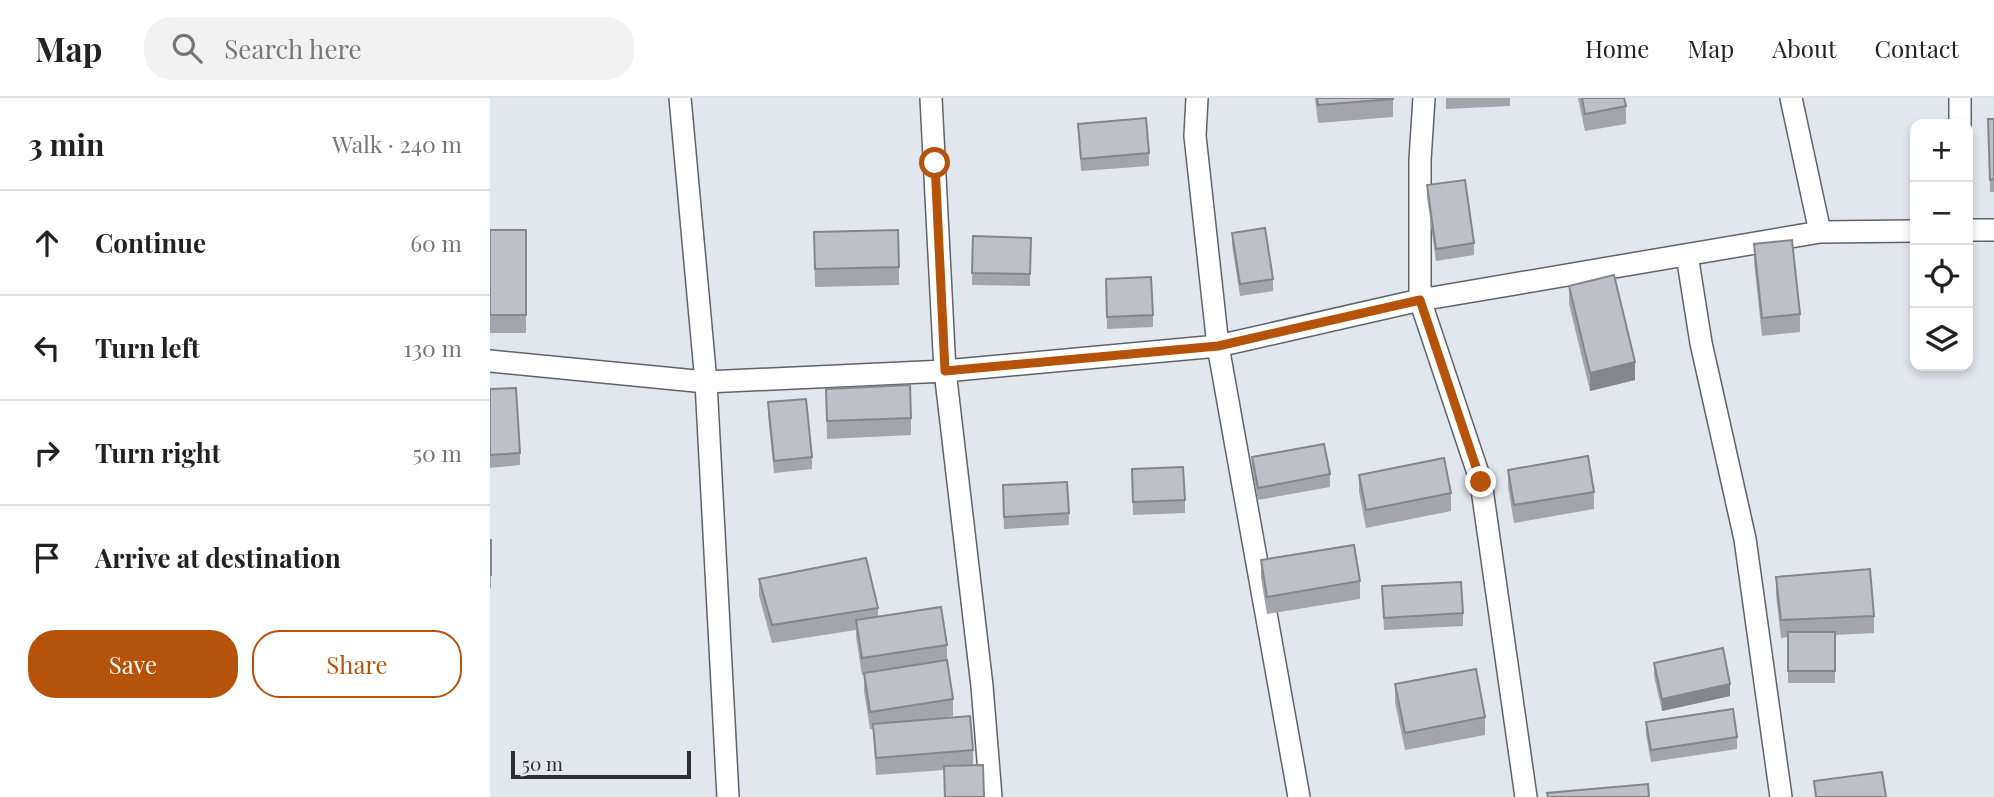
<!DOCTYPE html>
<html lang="en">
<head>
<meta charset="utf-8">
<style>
	body { margin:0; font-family:"Playfair Display",serif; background:#f2f2f2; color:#222 }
	.controls { position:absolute; right:21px; top:21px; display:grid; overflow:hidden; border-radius:14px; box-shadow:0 4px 10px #0003 }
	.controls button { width:63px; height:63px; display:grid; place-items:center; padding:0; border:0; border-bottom:2px solid #e0e0e0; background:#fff; color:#222; font:35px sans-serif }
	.scale { position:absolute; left:21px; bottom:18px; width:180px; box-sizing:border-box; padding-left:7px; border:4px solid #2c2d30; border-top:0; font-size:19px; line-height:24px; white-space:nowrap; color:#2c2d30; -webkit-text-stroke:5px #e2e6ed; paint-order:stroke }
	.stop { position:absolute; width:21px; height:21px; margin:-16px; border:5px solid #b45309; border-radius:50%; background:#fff }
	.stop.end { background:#b45309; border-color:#fff; box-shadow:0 2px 7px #0008 }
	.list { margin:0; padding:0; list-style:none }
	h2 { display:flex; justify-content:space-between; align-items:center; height:91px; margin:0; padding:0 28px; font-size:30px }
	h2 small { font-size:23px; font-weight:400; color:#767676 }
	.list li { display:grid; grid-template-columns:46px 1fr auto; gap:21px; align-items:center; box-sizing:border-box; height:105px; padding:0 28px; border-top:2px solid #e0e0e0 }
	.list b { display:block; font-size:26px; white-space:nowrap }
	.list em { font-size:23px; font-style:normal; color:#767676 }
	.actions { display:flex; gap:14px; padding:21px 28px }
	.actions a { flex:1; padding:16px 0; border:2px solid #b45309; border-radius:28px; text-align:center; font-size:24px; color:#b45309 }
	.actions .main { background:#b45309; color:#fff }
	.icon { flex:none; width:38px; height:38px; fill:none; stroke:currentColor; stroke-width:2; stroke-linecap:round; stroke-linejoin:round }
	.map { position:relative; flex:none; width:1504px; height:699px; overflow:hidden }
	header { display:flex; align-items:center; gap:42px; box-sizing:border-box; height:98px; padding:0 35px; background:#fff; border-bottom:2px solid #e0e0e0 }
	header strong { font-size:33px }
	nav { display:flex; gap:38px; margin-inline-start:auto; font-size:24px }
	.search { width:490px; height:63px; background:#f2f2f2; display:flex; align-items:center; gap:18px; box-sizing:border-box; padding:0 24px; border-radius:28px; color:#767676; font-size:26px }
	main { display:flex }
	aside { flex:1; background:#fff }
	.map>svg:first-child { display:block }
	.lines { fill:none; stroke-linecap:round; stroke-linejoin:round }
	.street-casing { stroke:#606369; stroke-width:24 }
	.street { stroke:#fff; stroke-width:21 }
	.wall { fill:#a3a5aa }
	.shaded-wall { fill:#84868b }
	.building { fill:#bdc0c6; stroke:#84868b; stroke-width:2 }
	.route { stroke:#b45309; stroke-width:9 }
</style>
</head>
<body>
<header>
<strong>Map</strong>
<div class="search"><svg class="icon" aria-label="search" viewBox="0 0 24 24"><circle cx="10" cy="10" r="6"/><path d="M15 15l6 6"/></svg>Search here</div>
<nav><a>Home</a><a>Map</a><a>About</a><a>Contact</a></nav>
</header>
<main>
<aside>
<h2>3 min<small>Walk · 240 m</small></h2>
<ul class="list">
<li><svg class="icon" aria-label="ahead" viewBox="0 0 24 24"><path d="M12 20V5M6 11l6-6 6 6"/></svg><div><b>Continue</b></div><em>60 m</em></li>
<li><svg class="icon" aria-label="left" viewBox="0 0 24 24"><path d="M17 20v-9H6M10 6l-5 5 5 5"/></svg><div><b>Turn left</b></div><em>130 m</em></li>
<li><svg class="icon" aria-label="right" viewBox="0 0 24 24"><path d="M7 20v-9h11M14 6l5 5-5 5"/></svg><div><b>Turn right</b></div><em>50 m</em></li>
<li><svg class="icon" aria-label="arrive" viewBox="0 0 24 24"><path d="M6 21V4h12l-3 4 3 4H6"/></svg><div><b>Arrive at destination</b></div></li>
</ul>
<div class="actions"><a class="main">Save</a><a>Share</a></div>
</aside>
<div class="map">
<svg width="1504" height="699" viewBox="0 0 1504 699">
	<rect width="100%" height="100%" fill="#e2e6ed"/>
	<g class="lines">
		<defs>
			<path id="street" d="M190,0L216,284L238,699
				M441,0L455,273L492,588L501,699
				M707,0L705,38L728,248L809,699
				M934,0L930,62V202L991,384L1036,699
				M1301,0L1330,134
				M1470,0V26
				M1478,132H1504
				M1197,157L1211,245L1255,441L1291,699
				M0,263L216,284L455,273L728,248L930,202L1330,134L1425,133"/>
		</defs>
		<use href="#street" class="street-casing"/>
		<use href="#street" class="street"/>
	</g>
	<path class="wall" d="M825,0H903V19L828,25Z
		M956,0H1020V8L956,11Z
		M1088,0H1134L1136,8V26L1095,33Z
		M1498,21H1504V94H1500Z
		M588,26L659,55V68L591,73Z
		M937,87L984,145V157L946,163L937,99Z
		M0,132H36V235H0Z
		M324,134L409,169V187L325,189Z
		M742,135L783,181V193L750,198L742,147Z
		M483,138L541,140L540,188L482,187Z
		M1264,146L1310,216V234L1272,238L1264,164Z
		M1079,188L1145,282L1100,293L1079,206Z
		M616,193L663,217V229L617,231Z
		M0,291L30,355V367L0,370Z
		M336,291L421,320V337L337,341Z
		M278,304L322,359V371L284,375L278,317Z
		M762,359L840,376V389L768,402L762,371Z
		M642,371L695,402V415L643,417Z
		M1018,372L1104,394V411L1024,425L1018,389Z
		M869,377L961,395V413L876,430L869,394Z
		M513,387L579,415V427L514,431Z
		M0,442H1V490H0Z
		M771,462L870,483V501L777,516L771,480Z
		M1286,479L1384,518V535L1345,537V585H1298V539L1291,540L1286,497Z
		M269,481L388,510V518L457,547V562L463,601V618L444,621L483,652V667L494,699H454V672L386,677L383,631H380L374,593V577H372L366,539V532L282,545L269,498Z
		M892,488L973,515V528L894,532Z
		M1164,565L1240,598L1172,613L1164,578Z
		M905,586L995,619V637L915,652L905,604Z
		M1156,624L1247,639V651L1161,664L1156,636Z"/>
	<path class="shaded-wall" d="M1145,264V282L1100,293V275Z
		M1240,586V598L1172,613V601Z"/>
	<path class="building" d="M827,0H903V1L828,7Z
		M1092,0H1134L1136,8L1095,16Z
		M656,20L659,55L591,61L588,26Z
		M1498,21H1504V81L1500,82Z
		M975,82L984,145L946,151L937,87Z
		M775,130L783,181L750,186L742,135Z
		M0,132H36V217H0Z
		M408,132L409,169L325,171L324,134Z
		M483,138L541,140L540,176L482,175Z
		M1302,142L1310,216L1272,220L1264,146Z
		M1124,177L1145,264L1100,275L1079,188Z
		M661,179L663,217L617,219L616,181Z
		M420,287L421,320L337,323L336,291Z
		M26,290L30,355L0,357V291Z
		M316,301L322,359L284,363L278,304Z
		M834,346L840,376L768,390L762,359Z
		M1098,358L1104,394L1024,407L1018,372Z
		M954,360L961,395L876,412L869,377Z
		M693,369L695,402L643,404L642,371Z
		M577,384L579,415L514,419L513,387Z
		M0,442H1V477H0Z
		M864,447L870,483L777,499L771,462Z
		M376,460L388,510L282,527L269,481Z
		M1380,471L1384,518L1291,522L1286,479Z
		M971,484L973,515L894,520L892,488Z
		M451,509L457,547L372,560L366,522Z
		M1298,534H1345V573H1298Z
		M1233,550L1240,586L1172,601L1164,565Z
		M457,562L463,601L380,614L374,575Z
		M986,571L995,619L915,635L905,586Z
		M1243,611L1247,639L1161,652L1156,624Z
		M480,618L483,652L386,660L383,626Z
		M493,667L494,699H455L454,668Z
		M1392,674L1396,699H1326L1324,683Z
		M1158,686L1159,699H1058L1057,695Z"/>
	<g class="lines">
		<path class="route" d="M445,65L455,273L728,248L930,202L991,384"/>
	</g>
</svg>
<div class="controls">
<button>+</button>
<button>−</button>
<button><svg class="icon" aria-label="locate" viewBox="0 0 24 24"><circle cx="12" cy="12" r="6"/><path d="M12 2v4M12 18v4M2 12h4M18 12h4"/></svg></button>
<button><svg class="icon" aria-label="layers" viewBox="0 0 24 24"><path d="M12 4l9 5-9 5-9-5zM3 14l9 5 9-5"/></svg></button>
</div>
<div class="scale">50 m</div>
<div class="stop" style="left:445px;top:65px"></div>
<div class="stop end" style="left:991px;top:384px"></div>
</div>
</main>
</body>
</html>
